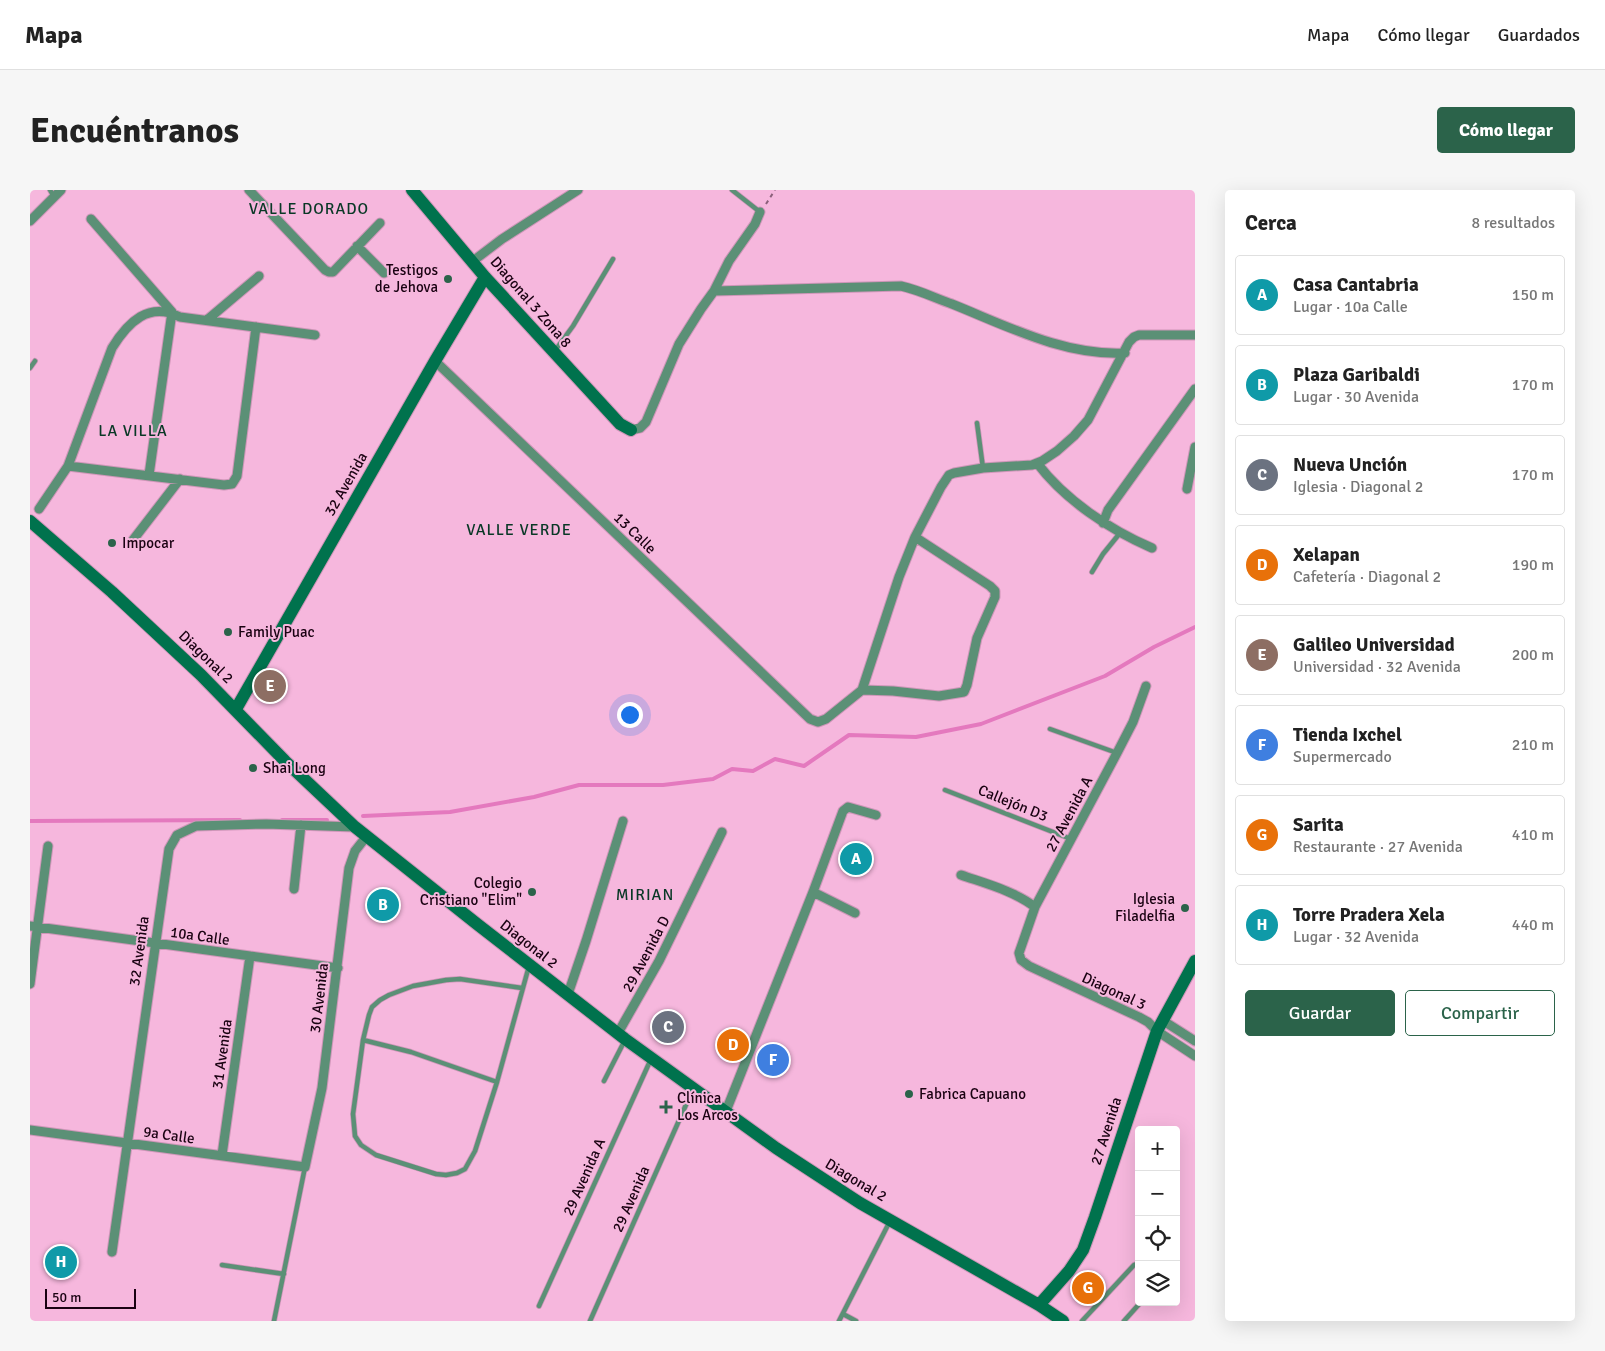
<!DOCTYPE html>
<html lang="es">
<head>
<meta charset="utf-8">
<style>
	body { margin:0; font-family:Signika,sans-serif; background:#f6f6f6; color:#222 }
	.controls { position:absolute; right:15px; bottom:15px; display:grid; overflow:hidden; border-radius:5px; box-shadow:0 5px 20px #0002 }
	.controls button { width:45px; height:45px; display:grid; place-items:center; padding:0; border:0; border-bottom:1px solid #e0e0e0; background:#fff; color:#222; font:25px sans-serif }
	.scale { position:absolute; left:15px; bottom:12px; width:91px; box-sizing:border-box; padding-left:5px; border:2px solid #1a0212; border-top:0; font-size:14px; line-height:18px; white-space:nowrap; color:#1a0212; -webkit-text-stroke:4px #f6b7dd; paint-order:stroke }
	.you { position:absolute; left:599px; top:524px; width:18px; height:18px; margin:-12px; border:4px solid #fff; border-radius:50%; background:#1a73e8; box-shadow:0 0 0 8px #1a73e833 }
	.badge { display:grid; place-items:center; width:32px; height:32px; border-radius:50%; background:#2b634a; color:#fff; font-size:16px; font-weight:700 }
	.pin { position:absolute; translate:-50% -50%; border:2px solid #fff; box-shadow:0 1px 5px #0006 }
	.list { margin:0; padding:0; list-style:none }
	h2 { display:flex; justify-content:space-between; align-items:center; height:65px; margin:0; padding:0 20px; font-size:21px }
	h2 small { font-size:16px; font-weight:400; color:#767676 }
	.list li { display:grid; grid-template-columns:32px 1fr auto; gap:15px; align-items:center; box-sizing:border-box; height:80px; margin:0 10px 10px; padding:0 10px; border:1px solid #e0e0e0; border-radius:5px }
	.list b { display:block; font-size:19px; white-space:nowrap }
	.list p { margin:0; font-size:16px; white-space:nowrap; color:#767676 }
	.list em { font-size:16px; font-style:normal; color:#767676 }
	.actions { display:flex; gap:10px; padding:15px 20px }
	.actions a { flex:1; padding:11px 0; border:1px solid #2b634a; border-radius:5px; text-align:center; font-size:18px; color:#2b634a }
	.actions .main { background:#2b634a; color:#fff }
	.icon { flex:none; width:28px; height:28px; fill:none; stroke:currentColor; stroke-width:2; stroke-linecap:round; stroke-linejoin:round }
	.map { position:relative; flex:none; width:1165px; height:1131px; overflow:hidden; border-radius:5px }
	header { display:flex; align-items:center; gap:30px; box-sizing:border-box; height:70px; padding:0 25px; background:#fff; border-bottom:1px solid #e0e0e0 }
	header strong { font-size:24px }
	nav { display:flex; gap:28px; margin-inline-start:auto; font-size:18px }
	.intro { display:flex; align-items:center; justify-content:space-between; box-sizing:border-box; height:120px; padding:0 30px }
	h1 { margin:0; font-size:35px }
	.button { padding:12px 22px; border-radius:5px; background:#2b634a; color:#fff; font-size:18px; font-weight:700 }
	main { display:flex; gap:30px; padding:0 30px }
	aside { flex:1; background:#fff; border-radius:5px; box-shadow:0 5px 20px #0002 }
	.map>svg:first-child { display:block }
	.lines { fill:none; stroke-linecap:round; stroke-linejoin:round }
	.stream { stroke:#e479be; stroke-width:4 }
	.lane-casing { stroke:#ce96b8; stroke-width:6 }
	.street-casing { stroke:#ce96b8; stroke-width:11 }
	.secondary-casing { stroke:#ce96b8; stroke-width:14 }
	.path { stroke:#8c607b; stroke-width:2; stroke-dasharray:4 4; stroke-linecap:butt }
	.lane { stroke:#5b9076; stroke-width:4.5 }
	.street { stroke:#5b9076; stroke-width:9 }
	.secondary { stroke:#00724d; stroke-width:12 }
	.poi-dot { fill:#2b634a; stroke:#f6b7dd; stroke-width:2 }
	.labels { text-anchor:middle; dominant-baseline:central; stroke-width:4; stroke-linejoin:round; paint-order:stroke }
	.poi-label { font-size:15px; fill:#1a0212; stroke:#f6b7dd; text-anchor:start }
	.street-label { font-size:15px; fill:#1a0212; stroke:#f6b7dd }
	.neighbourhood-label { font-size:16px; letter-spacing:1px; fill:#093826; stroke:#f6b7dd }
</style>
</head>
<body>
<header>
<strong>Mapa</strong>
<nav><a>Mapa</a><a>Cómo llegar</a><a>Guardados</a></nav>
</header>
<div class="intro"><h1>Encuéntranos</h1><a class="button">Cómo llegar</a></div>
<main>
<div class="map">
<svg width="1165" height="1131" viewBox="0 0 1165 1131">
	<rect width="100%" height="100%" fill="#f6b7dd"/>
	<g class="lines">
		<path class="stream" d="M333,626L420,622L504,607L549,595H633L683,589L702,579L723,581L745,569L774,576L819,545L886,547L951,534L1075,486L1124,457L1165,437
			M252,630H297
			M0,631L210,630"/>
		<defs>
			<path id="lane" d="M20,0L24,7
				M702,0L730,22
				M524,162L543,136L583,69
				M0,178L5,171
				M947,233L953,278
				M1062,382L1073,364L1090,343
				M1020,539L1087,563
				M915,600L1041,649
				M492,798L430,789L416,790L383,796L359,805L350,810L342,817L339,825L333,850L323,924L325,946L331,955L346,965L406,984L416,985L427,983L435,979L445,961L467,892L499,776
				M333,850L381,862L467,892
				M574,891L595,850
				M192,1075L254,1084
				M509,1116L621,869
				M813,1124L826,1131
				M244,1131L275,977
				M560,1131L663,899
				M809,1131L860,1031
				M1052,1131L1104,1075L1109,1073
				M1094,1131L1111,1112"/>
			<path id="street" d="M219,0L295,80L299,82H303L350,33
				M61,29L142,122L119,285
				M0,31L31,0
				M327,56L354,83
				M443,71L472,49L548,0
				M684,101L871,96C889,100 905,108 922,114C977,136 1034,166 1095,163
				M177,130L229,86
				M405,171L780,529L788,532L796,529L832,500L869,387L885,347L911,297L919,285L924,283L953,278L1002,275L1012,271L1027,261L1044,246L1058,230L1099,152L1104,147L1109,145H1165
				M601,240L610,238L616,232L649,154L671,119L684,101L699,71L725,34L730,22
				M1007,273C1035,310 1080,340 1122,358
				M38,276L194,295L202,294L207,286L226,137
				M1157,299L1165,257
				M9,319L38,276L82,158C98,132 119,111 150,127L285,145
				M1073,333L1078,320L1165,199
				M103,350L150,289
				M1116,496L1103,532L1087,563L1005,717L989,763L991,770L999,776L1109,827L1118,832L1127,841L1165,866
				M832,500L863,501L909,506L934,502L937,495L947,448L965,407V401L960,396L885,347
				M931,685C957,694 984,701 1005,717
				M264,699L271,635
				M783,702L825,723
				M0,736L308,778
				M0,794L18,656
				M538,804L556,751L593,631
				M1132,830L1165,851
				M588,843L629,771L692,642
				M696,921L783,702L813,621L818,617L846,625
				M0,940L275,977L292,898L319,678L325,661L336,647
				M192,965L220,766
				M82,1062L139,659L147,645L166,636L236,634L325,637"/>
			<path id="secondary" d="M382,0L455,87L590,234L601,240
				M0,331L82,402L171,485L255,571L325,637L447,734L595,849L746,958L830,1013L1009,1115L1033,1131
				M206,519L405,171L455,87
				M1009,1115L1039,1081L1053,1060L1065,1027L1127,841L1165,771"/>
		</defs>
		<use href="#lane" class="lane-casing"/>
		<use href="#street" class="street-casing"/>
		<use href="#secondary" class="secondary-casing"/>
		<path class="path" d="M736,14L745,0"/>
		<use href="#lane" class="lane"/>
		<use href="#street" class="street"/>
		<use href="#secondary" class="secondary"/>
	</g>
	<g class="poi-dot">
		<circle cx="418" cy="89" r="5"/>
		<circle cx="82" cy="353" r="5"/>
		<circle cx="198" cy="442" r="5"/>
		<circle cx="223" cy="578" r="5"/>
		<circle cx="502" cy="702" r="5"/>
		<circle cx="1155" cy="718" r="5"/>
		<circle cx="879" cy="904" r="5"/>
		<path d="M633.5 909.5h5v5h5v5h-5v5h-5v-5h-5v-5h5z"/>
	</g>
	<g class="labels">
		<g class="poi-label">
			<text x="408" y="80" text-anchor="end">Testigos<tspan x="408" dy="17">de Jehova</tspan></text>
			<text x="92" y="353">Impocar</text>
			<text x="208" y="442">Family Puac</text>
			<text x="233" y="578">Shai Long</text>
			<text x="492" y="693" text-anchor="end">Colegio<tspan x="492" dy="17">Cristiano "Elim"</tspan></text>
			<text x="1145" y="709" text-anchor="end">Iglesia<tspan x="1145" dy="17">Filadelfia</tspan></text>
			<text x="889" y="904">Fabrica Capuano</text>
			<text x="647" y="908">Clínica<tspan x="647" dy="17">Los Arcos</tspan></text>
		</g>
		<g class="street-label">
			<text transform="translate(501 112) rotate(49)">Diagonal 3 Zona 8</text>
			<text transform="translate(316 294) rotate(-60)">32 Avenida</text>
			<text transform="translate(605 343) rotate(44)">13 Calle</text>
			<text transform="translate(176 467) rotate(44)">Diagonal 2</text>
			<text transform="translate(983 613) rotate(22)">Callejón D3</text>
			<text transform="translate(1039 624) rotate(-62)">27 Avenida A</text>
			<text transform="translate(170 746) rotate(8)">10a Calle</text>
			<text transform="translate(499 754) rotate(38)">Diagonal 2</text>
			<text transform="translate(109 761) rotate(-82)">32 Avenida</text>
			<text transform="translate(616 764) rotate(-62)">29 Avenida D</text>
			<text transform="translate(1084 801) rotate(25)">Diagonal 3</text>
			<text transform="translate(289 808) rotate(-83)">30 Avenida</text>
			<text transform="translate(192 864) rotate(-82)">31 Avenida</text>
			<text transform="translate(1076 941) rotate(-72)">27 Avenida</text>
			<text transform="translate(139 945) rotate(8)">9a Calle</text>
			<text transform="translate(554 987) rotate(-66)">29 Avenida A</text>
			<text transform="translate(826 990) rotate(31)">Diagonal 2</text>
			<text transform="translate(601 1009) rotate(-66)">29 Avenida</text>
		</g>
		<g class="neighbourhood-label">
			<text x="279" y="19">VALLE DORADO</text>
			<text x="103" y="241">LA VILLA</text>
			<text x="489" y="340">VALLE VERDE</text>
			<text x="615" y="705">MIRIAN</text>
		</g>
	</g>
</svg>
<div class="controls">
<button>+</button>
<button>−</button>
<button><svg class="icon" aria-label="locate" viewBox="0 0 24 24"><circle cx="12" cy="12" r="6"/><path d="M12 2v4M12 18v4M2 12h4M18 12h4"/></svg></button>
<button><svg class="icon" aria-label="layers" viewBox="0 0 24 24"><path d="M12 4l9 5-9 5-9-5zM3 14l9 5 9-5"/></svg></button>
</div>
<div class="scale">50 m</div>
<div class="you"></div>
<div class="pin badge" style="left:826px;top:669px;background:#0f9aa8">A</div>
<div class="pin badge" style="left:353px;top:715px;background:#0f9aa8">B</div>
<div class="pin badge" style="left:638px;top:837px;background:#6b7280">C</div>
<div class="pin badge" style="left:703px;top:855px;background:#e8710a">D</div>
<div class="pin badge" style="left:240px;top:496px;background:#8d6e63">E</div>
<div class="pin badge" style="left:743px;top:870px;background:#3f7fe0">F</div>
<div class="pin badge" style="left:1058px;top:1098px;background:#e8710a">G</div>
<div class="pin badge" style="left:31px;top:1072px;background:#0f9aa8">H</div>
</div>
<aside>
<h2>Cerca<small>8 resultados</small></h2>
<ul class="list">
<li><span class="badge" style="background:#0f9aa8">A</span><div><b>Casa Cantabria</b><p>Lugar · 10a Calle</p></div><em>150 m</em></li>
<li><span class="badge" style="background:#0f9aa8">B</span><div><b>Plaza Garibaldi</b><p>Lugar · 30 Avenida</p></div><em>170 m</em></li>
<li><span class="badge" style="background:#6b7280">C</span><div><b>Nueva Unción</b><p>Iglesia · Diagonal 2</p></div><em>170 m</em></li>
<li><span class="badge" style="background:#e8710a">D</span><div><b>Xelapan</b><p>Cafetería · Diagonal 2</p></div><em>190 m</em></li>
<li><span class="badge" style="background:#8d6e63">E</span><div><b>Galileo Universidad</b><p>Universidad · 32 Avenida</p></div><em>200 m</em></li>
<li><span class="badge" style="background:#3f7fe0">F</span><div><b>Tienda Ixchel</b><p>Supermercado</p></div><em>210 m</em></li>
<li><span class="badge" style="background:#e8710a">G</span><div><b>Sarita</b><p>Restaurante · 27 Avenida</p></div><em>410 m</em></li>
<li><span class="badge" style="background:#0f9aa8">H</span><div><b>Torre Pradera Xela</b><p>Lugar · 32 Avenida</p></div><em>440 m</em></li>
</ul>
<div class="actions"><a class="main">Guardar</a><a>Compartir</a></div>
</aside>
</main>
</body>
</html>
